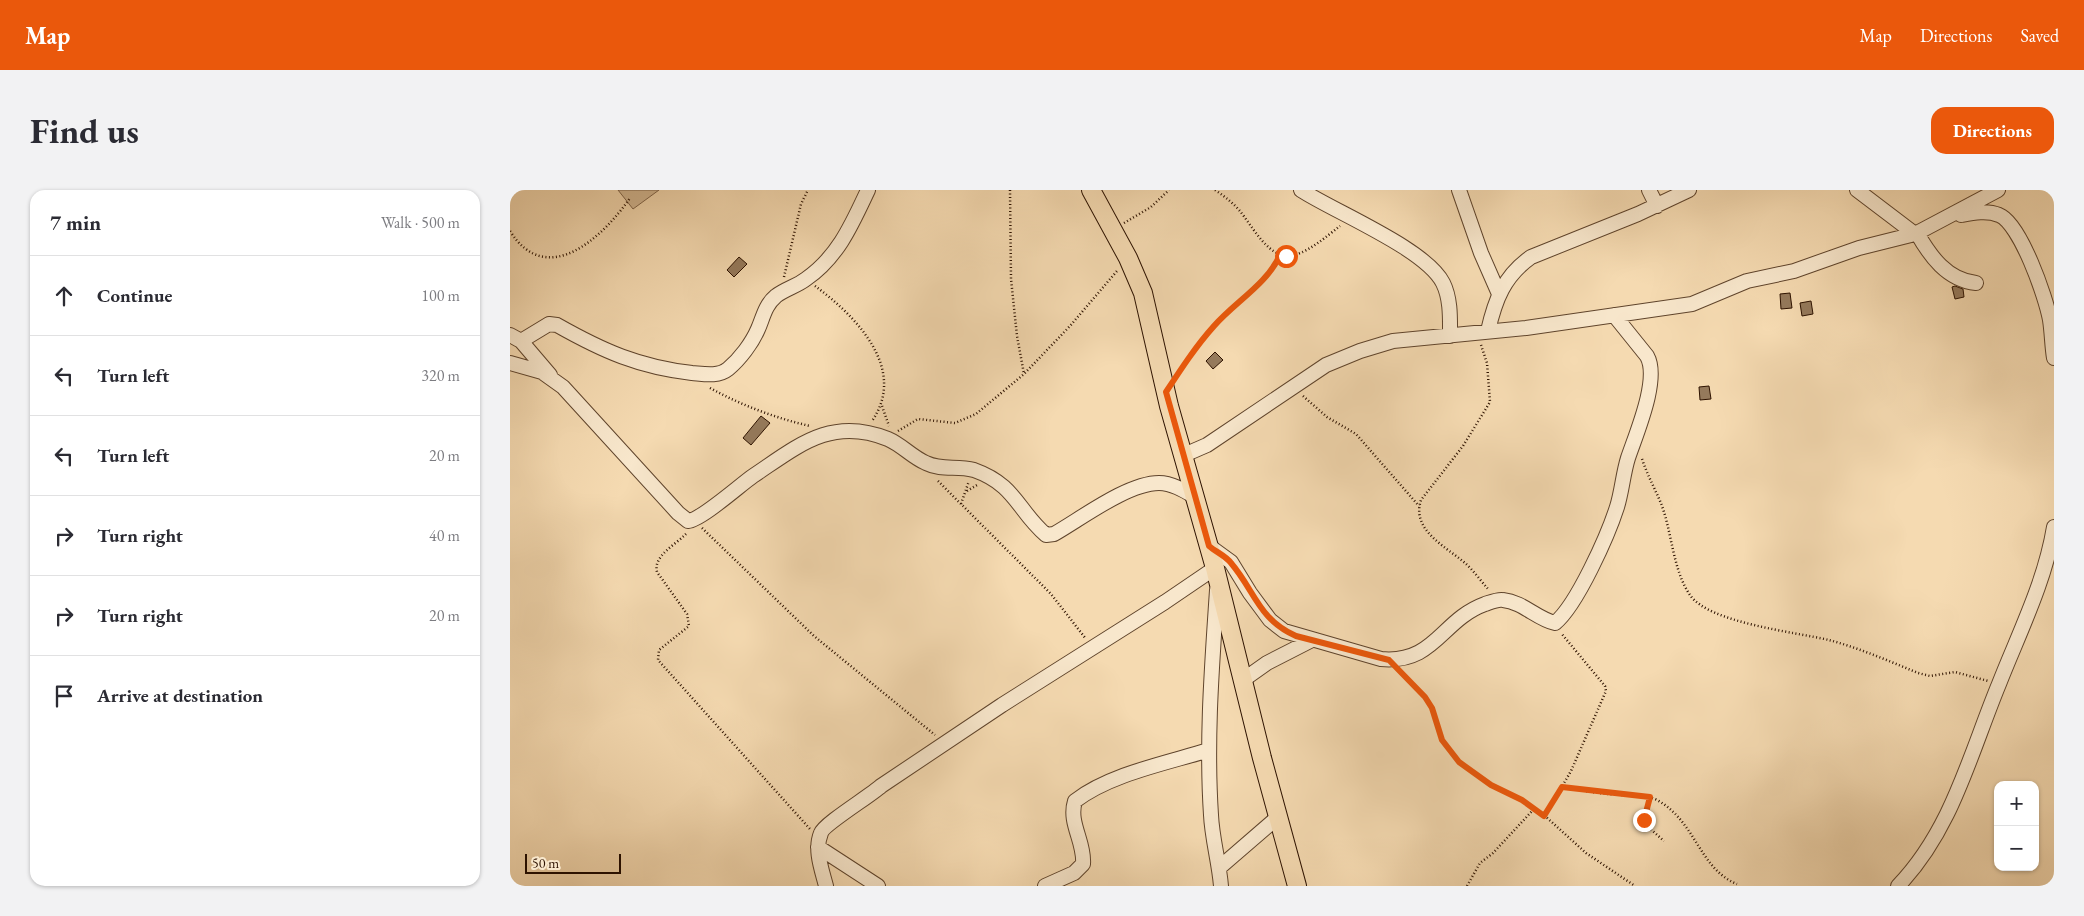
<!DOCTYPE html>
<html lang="en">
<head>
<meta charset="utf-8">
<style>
	body { margin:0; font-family:"EB Garamond",serif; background:#f2f2f3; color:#2b2b33 }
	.controls { position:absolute; right:15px; bottom:15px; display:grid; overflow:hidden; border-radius:10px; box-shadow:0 1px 4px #0004 }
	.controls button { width:45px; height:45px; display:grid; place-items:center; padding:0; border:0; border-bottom:1px solid #e1e1e2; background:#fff; color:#2b2b33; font:25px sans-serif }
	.scale { position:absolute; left:15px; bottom:12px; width:96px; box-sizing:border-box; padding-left:5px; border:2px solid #2d1200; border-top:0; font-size:14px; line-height:18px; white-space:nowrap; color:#2d1200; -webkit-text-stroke:4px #f8e7cc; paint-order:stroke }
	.stop { position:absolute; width:15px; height:15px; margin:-11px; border:4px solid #ea580c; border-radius:50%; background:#fff }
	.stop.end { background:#ea580c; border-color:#fff; box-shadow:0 1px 5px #0008 }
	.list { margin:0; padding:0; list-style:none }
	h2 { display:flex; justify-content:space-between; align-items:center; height:65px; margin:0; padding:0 20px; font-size:21px }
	h2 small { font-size:16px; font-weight:400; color:#7c7c81 }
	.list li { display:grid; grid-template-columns:32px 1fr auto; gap:15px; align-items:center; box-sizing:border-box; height:80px; padding:0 20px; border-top:1px solid #e1e1e2 }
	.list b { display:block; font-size:19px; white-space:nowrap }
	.list em { font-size:16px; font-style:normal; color:#7c7c81 }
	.icon { flex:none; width:28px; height:28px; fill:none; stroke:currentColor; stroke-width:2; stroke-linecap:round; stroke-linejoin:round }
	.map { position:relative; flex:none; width:1544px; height:696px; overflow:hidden; border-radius:15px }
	header { display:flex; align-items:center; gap:30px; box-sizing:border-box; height:70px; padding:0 25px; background:#ea580c; color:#fff }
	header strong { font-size:24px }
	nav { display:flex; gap:28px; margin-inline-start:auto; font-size:18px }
	.intro { display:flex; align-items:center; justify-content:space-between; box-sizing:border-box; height:120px; padding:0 30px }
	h1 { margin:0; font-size:35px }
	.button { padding:12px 22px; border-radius:15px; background:#ea580c; color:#fff; font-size:18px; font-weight:700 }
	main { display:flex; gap:30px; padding:0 30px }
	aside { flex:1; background:#fff; border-radius:15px; box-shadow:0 1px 4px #0004 }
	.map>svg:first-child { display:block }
	.green { fill:#d3b893; stroke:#80654a }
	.building { fill:#957a5c; stroke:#2d1200 }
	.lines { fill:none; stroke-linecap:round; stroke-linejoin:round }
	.minor-casing { stroke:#5f442c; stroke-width:16 }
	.major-casing { stroke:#2d1200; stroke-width:20 }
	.path { stroke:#2d1200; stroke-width:2.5; stroke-dasharray:1 2.5; stroke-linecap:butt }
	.minor { stroke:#f8e7cc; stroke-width:14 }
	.major { stroke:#f5dab1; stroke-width:18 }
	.route { stroke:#ea580c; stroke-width:6 }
</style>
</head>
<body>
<header>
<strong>Map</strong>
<nav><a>Map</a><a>Directions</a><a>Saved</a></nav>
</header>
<div class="intro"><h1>Find us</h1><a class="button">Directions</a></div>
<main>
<aside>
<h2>7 min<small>Walk · 500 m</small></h2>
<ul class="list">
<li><svg class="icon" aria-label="ahead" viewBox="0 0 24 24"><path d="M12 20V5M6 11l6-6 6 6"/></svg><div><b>Continue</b></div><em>100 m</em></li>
<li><svg class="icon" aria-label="left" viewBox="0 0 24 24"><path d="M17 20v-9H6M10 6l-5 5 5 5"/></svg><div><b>Turn left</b></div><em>320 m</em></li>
<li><svg class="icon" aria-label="left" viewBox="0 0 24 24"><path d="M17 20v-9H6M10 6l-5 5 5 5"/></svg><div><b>Turn left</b></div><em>20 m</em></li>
<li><svg class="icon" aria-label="right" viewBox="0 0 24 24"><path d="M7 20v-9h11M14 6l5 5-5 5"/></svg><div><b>Turn right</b></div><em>40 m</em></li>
<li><svg class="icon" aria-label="right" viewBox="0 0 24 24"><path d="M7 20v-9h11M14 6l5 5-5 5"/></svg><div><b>Turn right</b></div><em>20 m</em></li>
<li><svg class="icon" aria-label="arrive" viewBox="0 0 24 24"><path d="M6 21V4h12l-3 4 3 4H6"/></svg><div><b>Arrive at destination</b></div></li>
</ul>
</aside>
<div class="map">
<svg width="1544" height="696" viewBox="0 0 1544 696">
	<rect width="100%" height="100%" fill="#f5dab1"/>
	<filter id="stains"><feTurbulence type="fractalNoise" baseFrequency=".004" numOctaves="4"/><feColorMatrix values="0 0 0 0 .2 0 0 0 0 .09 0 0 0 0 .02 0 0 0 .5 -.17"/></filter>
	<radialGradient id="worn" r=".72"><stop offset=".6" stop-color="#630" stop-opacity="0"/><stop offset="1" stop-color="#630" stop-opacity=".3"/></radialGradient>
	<path class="green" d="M108,0H149L123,19Z"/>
	<path class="building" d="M229,67L237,74L224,87L217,80Z
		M1445,96L1453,99L1454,107L1445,109L1442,97Z
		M1280,103L1282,118L1271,119L1270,104Z
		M1301,111L1303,124L1292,126L1290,113Z
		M705,162L713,170L703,179L696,171Z
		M1199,196L1201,209L1190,210L1189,197Z
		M251,226L260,233L241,255L233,248Z"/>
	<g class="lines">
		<defs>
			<path id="minor" d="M791,0C825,22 916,59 933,93C941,109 940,129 940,146
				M949,0L971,63L989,104
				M1139,0L1147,16
				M1347,0L1405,44
				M1451,25C1462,23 1477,20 1489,25C1510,33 1536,107 1540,130C1542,143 1542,156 1544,168
				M1407,43C1420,66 1437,90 1466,93
				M978,141C985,110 994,86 1021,67L1128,24L1179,0
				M0,145L11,151L40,185
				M11,151L39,134L47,135C93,161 129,177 182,183C194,184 208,187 218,179C230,169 242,153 248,139C253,128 255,115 266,106C275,99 287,96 296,89C328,67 342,34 358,0
				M0,173L32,182L53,197L168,323L178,331C191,330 230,295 243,286C288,256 321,226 378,249C392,255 402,267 416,273C432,281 447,275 464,280C506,295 507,320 536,345L544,344C572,328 618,293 649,293C662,293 675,301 685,307
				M674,265L697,255L816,175L850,161L883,151L1016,138L1182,114L1237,91L1284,81L1349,58L1405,44L1488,0
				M699,356L721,372L740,403L760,430L774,441L871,469C925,474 931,430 975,414C981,412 988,409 993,410C1013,412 1027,429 1045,433C1067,415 1098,345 1107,317C1112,301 1113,284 1118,268C1126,244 1150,189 1137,166L1104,125
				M707,400C702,475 696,549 701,625C702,648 709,672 711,696
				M733,490L757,473L802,450
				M308,657L368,696
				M709,678L768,627
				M316,696C312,680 304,660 311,643C314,634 360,606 371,596L492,515L655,412L705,378
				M535,696L564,683L573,674C575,652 558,633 565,611C600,584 657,573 699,560
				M1388,696C1442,640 1460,564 1489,494C1509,443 1535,392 1544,337"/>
			<path id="major" d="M581,0L618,68L633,103L659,216L705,378L752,568L787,696"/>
		</defs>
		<use href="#minor" class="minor-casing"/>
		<use href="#major" class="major-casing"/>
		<path class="path" d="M500,0L501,89L507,146L514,184
			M705,0C714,6 722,12 729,20C743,36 759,72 785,65C801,60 817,46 830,36
			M614,33L641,17L659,0
			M0,41C37,100 93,47 120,8
			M274,87L291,14L298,0
			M305,96C346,126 398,179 362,231
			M971,155L977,173L980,212L953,256L911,310C901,340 935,356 955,373C963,380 971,391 978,399
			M666,186C678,168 691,148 707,133C728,112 757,93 770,65
			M200,198C231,215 265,228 300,236
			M793,206L817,227L846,244L909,316
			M372,216L379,236
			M388,241L408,229L445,233L466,224L514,184L560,136L607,81
			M1132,269C1137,284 1144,297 1150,311C1162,339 1162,379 1180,405C1199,433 1285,442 1319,450C1349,458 1379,471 1408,483L1420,486L1445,482L1478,491
			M428,291L541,404L576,449
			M457,301L467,295
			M451,314L459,291
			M192,338L304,446L425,545
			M176,344C165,355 143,366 147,382L177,424L179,436L149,460L148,470L300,639
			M891,482L915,507L922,518L932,550L949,572L981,595L1012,610L1035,626L1076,663L1125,696
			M1052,597C1072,601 1093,604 1113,605C1125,606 1135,604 1147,610C1186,631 1189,679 1227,694
			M1139,607L1135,624L1136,635L1154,651
			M1035,626L1061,581L1096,501L1095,496L1051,443
			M957,696L970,673L983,663L1024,619"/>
		<use href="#minor" class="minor"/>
		<use href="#major" class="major"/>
	</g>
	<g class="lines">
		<path class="route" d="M776,66L770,65C757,94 725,112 704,136C686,156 671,179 656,202L699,356C706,362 716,366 721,373C745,401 748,429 786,446L879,470L915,507L922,518L932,550L949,572L981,595L1012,610L1034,626L1052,597L1140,607L1134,630"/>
	</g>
	<rect width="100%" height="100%" filter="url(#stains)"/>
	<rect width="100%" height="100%" fill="url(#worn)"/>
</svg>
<div class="controls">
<button>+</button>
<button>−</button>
</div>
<div class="scale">50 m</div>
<div class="stop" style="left:776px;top:66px"></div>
<div class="stop end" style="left:1134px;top:630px"></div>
</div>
</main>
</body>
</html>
